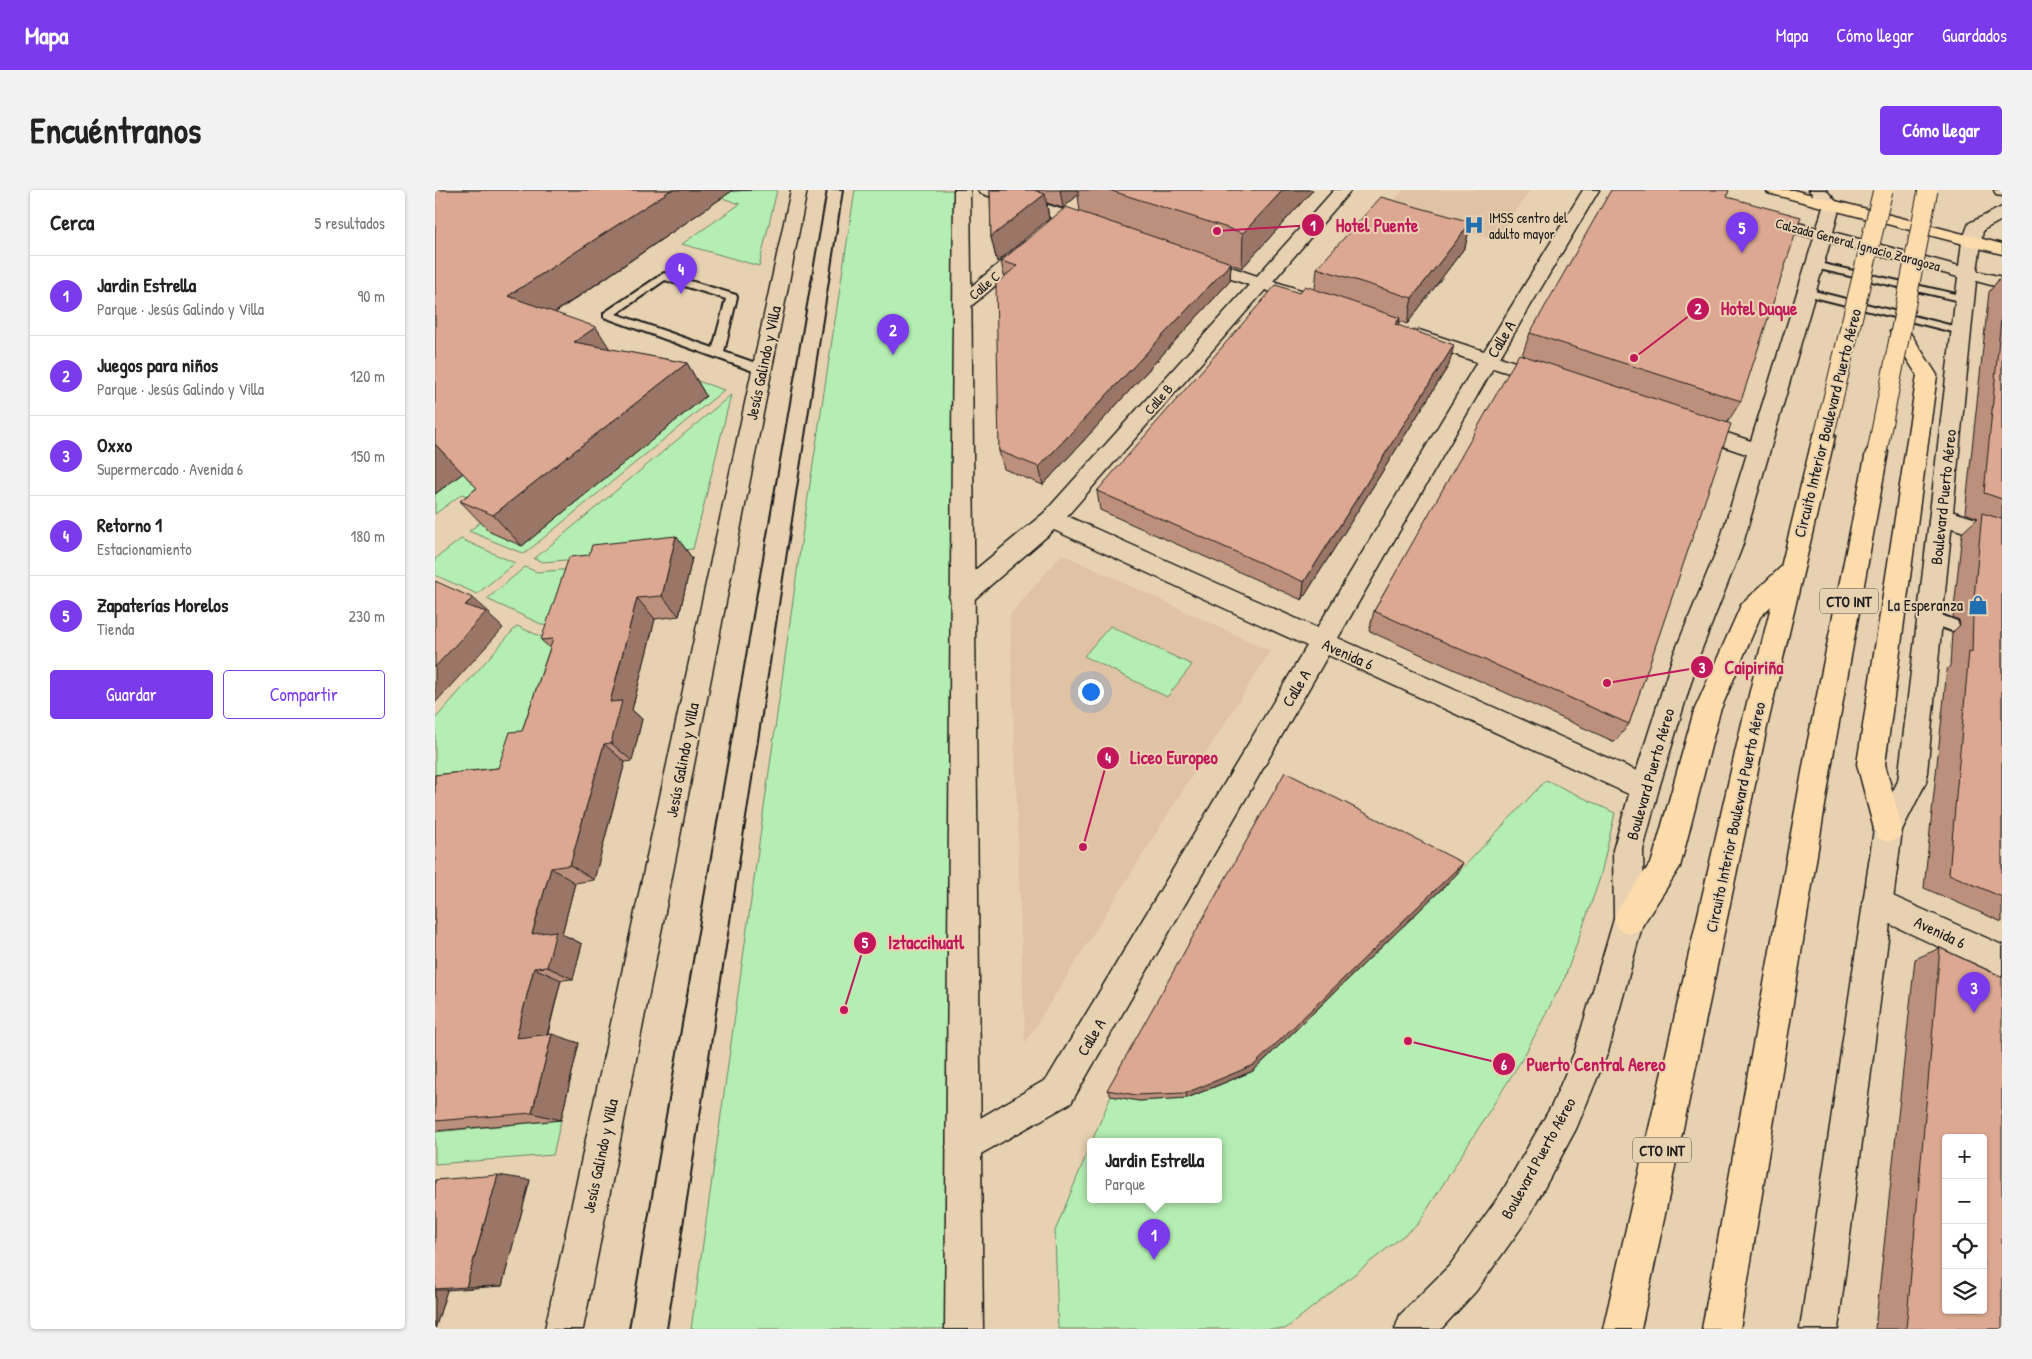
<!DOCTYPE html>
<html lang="es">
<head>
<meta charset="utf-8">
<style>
	body { margin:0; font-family:"Patrick Hand",sans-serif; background:#f2f2f2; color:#222 }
	.controls { position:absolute; right:15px; bottom:15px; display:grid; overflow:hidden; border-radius:5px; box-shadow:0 1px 4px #0004 }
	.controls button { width:45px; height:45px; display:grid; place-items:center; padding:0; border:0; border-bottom:1px solid #e0e0e0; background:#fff; color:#222; font:25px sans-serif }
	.you { position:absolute; left:655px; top:501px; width:18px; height:18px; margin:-12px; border:4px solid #fff; border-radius:50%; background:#1a73e8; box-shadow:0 0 0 8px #1a73e833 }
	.badge { display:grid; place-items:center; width:32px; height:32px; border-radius:50%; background:#7c3aed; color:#fff; font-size:16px; font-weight:700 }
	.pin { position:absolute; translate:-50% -41px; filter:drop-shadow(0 1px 2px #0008) }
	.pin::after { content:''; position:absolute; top:26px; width:18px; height:15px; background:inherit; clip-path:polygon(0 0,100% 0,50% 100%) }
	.popup { position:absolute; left:652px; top:948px; width:135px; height:65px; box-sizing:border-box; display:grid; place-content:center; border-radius:5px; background:#fff; filter:drop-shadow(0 1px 4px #0005); font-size:16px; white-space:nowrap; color:#767676 }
	.popup b { font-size:19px; color:#222 }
	.popup::after { content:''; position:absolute; left:50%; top:100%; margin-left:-10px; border:10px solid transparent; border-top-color:#fff }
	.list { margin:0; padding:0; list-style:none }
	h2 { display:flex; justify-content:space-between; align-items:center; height:65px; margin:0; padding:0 20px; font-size:21px }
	h2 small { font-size:16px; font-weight:400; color:#767676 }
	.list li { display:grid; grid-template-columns:32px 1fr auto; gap:15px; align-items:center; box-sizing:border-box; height:80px; padding:0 20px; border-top:1px solid #e0e0e0 }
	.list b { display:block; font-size:19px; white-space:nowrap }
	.list p { margin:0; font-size:16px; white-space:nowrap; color:#767676 }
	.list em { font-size:16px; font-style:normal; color:#767676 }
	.actions { display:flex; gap:10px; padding:15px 20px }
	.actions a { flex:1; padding:11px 0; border:1px solid #7c3aed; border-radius:5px; text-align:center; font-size:18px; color:#7c3aed }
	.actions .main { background:#7c3aed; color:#fff }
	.icon { flex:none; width:28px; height:28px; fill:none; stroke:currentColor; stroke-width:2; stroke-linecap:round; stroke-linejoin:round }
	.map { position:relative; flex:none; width:1567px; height:1139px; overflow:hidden; border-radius:5px }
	header { display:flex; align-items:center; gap:30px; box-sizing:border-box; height:70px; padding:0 25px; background:#7c3aed; color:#fff }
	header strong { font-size:24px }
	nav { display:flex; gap:28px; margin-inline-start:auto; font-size:18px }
	.intro { display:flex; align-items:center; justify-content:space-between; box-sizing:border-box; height:120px; padding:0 30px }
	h1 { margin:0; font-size:35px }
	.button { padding:12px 22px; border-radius:5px; background:#7c3aed; color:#fff; font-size:18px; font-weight:700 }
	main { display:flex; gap:30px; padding:0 30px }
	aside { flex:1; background:#fff; border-radius:5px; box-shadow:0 1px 4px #0004 }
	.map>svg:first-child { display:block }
	.built { fill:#e0c2a4 }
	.green { fill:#b4eeb2; stroke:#688567 }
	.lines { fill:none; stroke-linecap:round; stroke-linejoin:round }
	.service-casing { stroke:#1c1c1c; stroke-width:4 }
	.pedestrian-casing { stroke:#1c1c1c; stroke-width:4 }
	.minor-casing { stroke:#1c1c1c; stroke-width:3 }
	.secondary-casing { stroke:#1c1c1c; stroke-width:3 }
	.primary-casing { stroke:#1c1c1c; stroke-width:3 }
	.motorway-casing { stroke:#1c1c1c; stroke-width:3 }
	.service { fill:#e8d1b1; fill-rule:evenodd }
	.pedestrian { fill:#e8d1b1; fill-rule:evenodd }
	.minor { fill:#e8d1b1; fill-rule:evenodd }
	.secondary { fill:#e8d1b1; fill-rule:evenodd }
	.primary { fill:#fddcac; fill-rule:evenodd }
	.motorway { fill:#fddcac; fill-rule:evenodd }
	.motorway-bridge-casing { stroke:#1c1c1c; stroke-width:21; stroke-linecap:butt }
	.motorway-bridge { stroke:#fddcac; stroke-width:19 }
	.wall { fill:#bd907d; stroke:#1c1c1c }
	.shaded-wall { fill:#9a7666; stroke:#1c1c1c }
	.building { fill:#dca891; stroke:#1c1c1c; fill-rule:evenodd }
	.labels { text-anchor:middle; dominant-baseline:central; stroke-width:4; stroke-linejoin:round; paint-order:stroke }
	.far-poi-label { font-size:14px; fill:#1c1c1c; stroke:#e8d1b1; text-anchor:start }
	.far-street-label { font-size:14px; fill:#1c1c1c; stroke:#e8d1b1 }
	.shield { fill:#e8d1b1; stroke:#595249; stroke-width:1 }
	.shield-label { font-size:15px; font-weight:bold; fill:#1c1c1c }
	.street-label { font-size:16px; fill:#1c1c1c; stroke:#e8d1b1 }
	.poi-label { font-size:16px; fill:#1c1c1c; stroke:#e8d1b1; text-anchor:end }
	.leader { fill:none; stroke:#c2185b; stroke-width:2 }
	.callout-dot { fill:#c2185b; stroke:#e8d1b1; stroke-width:2 }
	.mark-label { font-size:15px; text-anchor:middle; font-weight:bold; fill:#fff }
	.callout-label { font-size:18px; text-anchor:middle; font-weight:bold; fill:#c2185b; stroke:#e8d1b1; stroke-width:4; stroke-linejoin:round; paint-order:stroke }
</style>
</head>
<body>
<header>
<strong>Mapa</strong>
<nav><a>Mapa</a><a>Cómo llegar</a><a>Guardados</a></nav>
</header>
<div class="intro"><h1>Encuéntranos</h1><a class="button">Cómo llegar</a></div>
<main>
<aside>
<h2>Cerca<small>5 resultados</small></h2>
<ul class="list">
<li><span class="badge">1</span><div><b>Jardin Estrella</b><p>Parque · Jesús Galindo y Villa</p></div><em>90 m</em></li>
<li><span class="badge">2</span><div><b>Juegos para niños</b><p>Parque · Jesús Galindo y Villa</p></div><em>120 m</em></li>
<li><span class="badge">3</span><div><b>Oxxo</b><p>Supermercado · Avenida 6</p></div><em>150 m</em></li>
<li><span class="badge">4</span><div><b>Retorno 1</b><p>Estacionamiento</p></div><em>180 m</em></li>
<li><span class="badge">5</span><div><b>Zapaterías Morelos</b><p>Tienda</p></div><em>230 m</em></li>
</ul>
<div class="actions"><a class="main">Guardar</a><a>Compartir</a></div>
</aside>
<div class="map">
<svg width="1567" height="1139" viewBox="0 0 1567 1139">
	<rect width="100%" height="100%" fill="#e8d1b1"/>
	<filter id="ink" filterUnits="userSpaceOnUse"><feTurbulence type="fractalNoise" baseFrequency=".02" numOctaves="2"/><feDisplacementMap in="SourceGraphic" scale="10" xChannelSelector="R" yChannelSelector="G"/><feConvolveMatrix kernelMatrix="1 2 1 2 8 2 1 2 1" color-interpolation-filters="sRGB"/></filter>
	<g filter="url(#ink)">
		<path class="built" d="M968,0H1095L1062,50L951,21Z
			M627,364L835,461L590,853L575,425Z"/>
		<path class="green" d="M317,0H342L324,76L247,54L305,14L281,6L282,2Z
			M420,0H521L514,1139H256L367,346Z
			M239,183L289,200L89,364L34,341Z
			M296,205L258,359L108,372L99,369Z
			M38,276L52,315L27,304L0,324V304Z
			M26,349L80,373L42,404L0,385V369Z
			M90,377L102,382L139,379L119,440L52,409Z
			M82,436L107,447L116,461L77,584L0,594V529Z
			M675,436L757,475L732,507L649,466Z
			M1111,590L1180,623L1165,688L1130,787L1089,866L983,1034L850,1139H623L620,1041L655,956V1009H783V951H657L676,906L704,911L752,908L818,881L1022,684Z
			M126,930L118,965L0,974V942Z"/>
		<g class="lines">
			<defs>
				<path id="service" d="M1379,72L1530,106L1535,109L1530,112L1375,77L1374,75Z
					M229,83L301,105L302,107L289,162L329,176V182H321L169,127V123ZM230,90L291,109L278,158L181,124Z
					M1371,99L1530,139L1532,141L1526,144L1367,104V100Z
					M1495,421L1522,431L1524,435L1522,439L1517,441L1490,431L1488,427L1490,423Z"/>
				<path id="pedestrian" d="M393,0H407L231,1139H195Z"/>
				<path id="minor" d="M543,0H567L665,32L668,36L665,40H653L545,3Z
					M899,0H916L838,91L881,105L883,109L881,113H867L830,100L632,326L882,438L1042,172L977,150L974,146L977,142L984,140L1049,161L1148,0H1164L1065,167L1118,185L1121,189L1118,193L1111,195L1058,178L903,448L1220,589L1224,598L1220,607L1210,610L1200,607L893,465L636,913L528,974L516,969L511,957L516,945L612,889L872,456L619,340L535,413L526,415L517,413L514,406L517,399L609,323L814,95L755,75L752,71L755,67H767L822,86Z
					M596,51L602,52L605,56L602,60L535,117H521L519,113L521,109L590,52Z
					M1256,231L1331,256L1334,261L1331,266L1323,268L1249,243L1245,238L1249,233Z
					M1506,318L1567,337V354L1498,332L1495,326L1498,320Z
					M1442,699L1567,755V786L1431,723L1427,713L1431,703Z"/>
				<path id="secondary" d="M356,0H372L148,1139H110Z
					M519,0H535L548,1139H510Z
					M1374,0H1391L1405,16L1398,42L1524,76L1527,51L1534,33L1567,17V30L1548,40L1542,81L1567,87V98L1541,91L1491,592L1467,640L1403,1139H1365L1439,639L1463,591L1523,87L1395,52L1307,357L1264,466L1224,598L1208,660L1209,729L1173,862L1141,939L1093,1028L1041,1101L1006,1139H960L965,1125L1015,1075L1067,1002L1117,915L1140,861L1179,729L1178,660L1196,598L1238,466L1283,357L1379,48L1320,32L1317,28L1320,24L1326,23L1382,38L1388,17Z
					M1559,0H1567V6L1561,5Z"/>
				<path id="primary" d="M1331,0H1358L1567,54V64L1333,3Z"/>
				<path id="motorway" d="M1465,136L1472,138L1502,185L1450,574L1467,639L1463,648L1453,652L1443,648L1439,639L1422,574L1482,185L1455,142L1458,138Z
					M1389,239L1397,241L1400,246L1332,537L1206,1139H1168L1306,537L1336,416L1325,427L1285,521L1245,677L1205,739L1194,744L1183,739L1179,729L1183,719L1217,671L1259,521L1303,422L1306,415L1346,377L1378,246L1381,241Z
					M1442,255L1450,257L1453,262L1399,560L1305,1139H1267L1371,560L1431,262L1434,257Z"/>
			</defs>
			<use href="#service" class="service-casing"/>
			<use href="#pedestrian" class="pedestrian-casing"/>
			<use href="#minor" class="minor-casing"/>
			<use href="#secondary" class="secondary-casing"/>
			<use href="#primary" class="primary-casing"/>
			<use href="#motorway" class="motorway-casing"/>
			<use href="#service" class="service"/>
			<use href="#pedestrian" class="pedestrian"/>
			<use href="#minor" class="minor"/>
			<use href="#secondary" class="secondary"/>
			<use href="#primary" class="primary"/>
			<use href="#motorway" class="motorway"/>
			<defs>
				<path id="motorway-bridge" d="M1389,246L1448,0
					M1442,262L1493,0"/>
			</defs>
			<use href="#motorway-bridge" class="motorway-bridge-casing"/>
			<use href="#motorway-bridge" class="motorway-bridge"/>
		</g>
		<path class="wall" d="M0,0H316L297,1L120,123L175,159L252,173L271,206L87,356L55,342L25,311L42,298L28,283L0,304Z
			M555,0H878L807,78L796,74L795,91L608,295L569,279L564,261L569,86L566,71L645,22L643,5L628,18L612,13L614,29L562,72L556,47Z
			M1292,7L1306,211L1292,233L1194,534L1180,552L934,441L939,421L1087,165L1095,143Z
			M1036,32L1030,57L972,134L964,131L963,136L1014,175L867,410L665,320L662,301L864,103L880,99L882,78Z
			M1567,85V732L1489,698L1512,479L1515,476L1517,443L1525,435L1524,430L1518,428L1527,343L1543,328L1530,323L1554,102Z
			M241,346L257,368L244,426L220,429L197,520L207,529L197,571L190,572L159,690L140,693L127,744L147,754L138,789L126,790L113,844L144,853L126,930L0,941V585L63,578L87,541L115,458L106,450Z
			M1021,685L818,881L752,908L704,911L676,906L672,900Z
			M1505,758L1567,1139H1440L1480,769Z
			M0,990H95L67,1096L12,1100L0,1139Z"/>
		<path class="shaded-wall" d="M236,0H296L297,1L97,138L73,106Z
			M625,0H643V5L628,18Z
			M848,0H878L807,78L808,43Z
			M610,4L614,29L562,72L556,47Z
			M1036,32L1030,57L972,134L977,108Z
			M796,73L795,91L608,295L604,277Z
			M965,128L961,147L960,134Z
			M161,137L182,170L139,152Z
			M1019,155L1014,175L867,410L869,392Z
			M252,173L271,206L87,356L58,325Z
			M0,254L28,283L0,304Z
			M241,346L257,368L244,426L227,406Z
			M38,408L55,423L54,425L68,438L0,513V477L30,415Z
			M202,408L220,429L197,520L207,529L197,571L176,553L175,512Z
			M169,554L190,572L159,690L135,675Z
			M1028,673L1021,685L818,881L752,908L751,903Z
			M116,678L140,693L127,744L147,754L138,789L112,777L97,744Z
			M99,778L126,790L109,857L81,848Z
			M117,844L144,853L126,930L97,923Z
			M63,985L95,990L67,1096L31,1097Z
			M0,1100H12L0,1139Z"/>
		<path class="building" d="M0,0H236L73,106L161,137L139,152L252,173L58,325L25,311L42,298L0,254Z
			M555,0H599L610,4L556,47Z
			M674,0H848L808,43Z
			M1176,0H1294L1292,7L1366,27L1306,211L1095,143Z
			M946,7L1036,32L977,108L882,78Z
			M631,17L796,73L604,277L564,261L561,94L582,76L566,71Z
			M841,95L864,103L870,96L965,128L960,134L1019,155L869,392L662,301Z
			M1567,118V309L1549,303Z
			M1084,164L1296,234L1194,534L939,421Z
			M1547,323L1567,329V707L1514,684L1534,461L1537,462L1538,424L1544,422L1547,417L1545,411L1539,408Z
			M241,346L227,406L202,408L175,512L187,511L176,553L169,554L135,675L116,678L97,744L121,741L112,777L99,778L81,848L117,844L97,923L0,931V585L63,578L75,542L87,541L118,449L106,450L134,367L154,365L157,355Z
			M0,391L38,408L30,415L51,422L0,477Z
			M850,582L1028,673L819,875L751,903L701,905L672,900Z
			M1505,758L1567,787V1139H1471ZM1511,948H1548V1120H1511Z
			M63,985L31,1097L0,1099V990Z"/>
	</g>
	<defs>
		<symbol id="hospital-bare" viewBox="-9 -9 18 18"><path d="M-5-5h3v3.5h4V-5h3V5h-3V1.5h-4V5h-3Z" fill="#1f6fb2" stroke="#e8d1b1" stroke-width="2.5" paint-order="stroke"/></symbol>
		<symbol id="shop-bare" viewBox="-9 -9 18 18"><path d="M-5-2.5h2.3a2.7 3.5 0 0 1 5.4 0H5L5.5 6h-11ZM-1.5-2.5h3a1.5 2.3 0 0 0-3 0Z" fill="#1f6fb2" stroke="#e8d1b1" stroke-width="2.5" paint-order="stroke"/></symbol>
	</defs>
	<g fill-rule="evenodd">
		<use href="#hospital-bare" x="1025" y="21" width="28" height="28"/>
		<use href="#shop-bare" x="1529" y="401" width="28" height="28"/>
	</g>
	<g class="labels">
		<g class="far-poi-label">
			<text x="1054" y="27">IMSS centro del<tspan x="1054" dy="16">adulto mayor</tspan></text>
		</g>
		<g class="far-street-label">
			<text transform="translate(1423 54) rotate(15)">Calzada General Ignacio Zaragoza</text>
			<text transform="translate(549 95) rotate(-40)">Calle C</text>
			<text transform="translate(723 209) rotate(-49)">Calle B</text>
		</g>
		<g class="shield">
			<rect x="1385" y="398.5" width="58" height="25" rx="4"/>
			<rect x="1198" y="947.5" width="58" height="25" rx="4"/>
		</g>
		<g class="shield-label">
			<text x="1414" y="411">CTO INT</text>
			<text x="1227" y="960">CTO INT</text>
		</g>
		<g class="street-label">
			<text transform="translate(1066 149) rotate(-59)">Calle A</text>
			<text transform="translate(328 173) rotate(-78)">Jesús Galindo y Villa</text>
			<text transform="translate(1392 233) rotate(-76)">Circuito Interior Boulevard Puerto Aéreo</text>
			<text transform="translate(1508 307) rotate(-84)">Boulevard Puerto Aéreo</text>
			<text transform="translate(913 464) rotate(24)">Avenida 6</text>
			<text transform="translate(861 498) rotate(-59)">Calle A</text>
			<text transform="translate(247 570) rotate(-79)">Jesús Galindo y Villa</text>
			<text transform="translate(1215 584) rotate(-74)">Boulevard Puerto Aéreo</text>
			<text transform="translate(1300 627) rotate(-78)">Circuito Interior Boulevard Puerto Aéreo</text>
			<text transform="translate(1505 742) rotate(25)">Avenida 6</text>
			<text transform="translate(656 847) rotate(-59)">Calle A</text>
			<text transform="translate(165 966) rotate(-78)">Jesús Galindo y Villa</text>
			<text transform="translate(1103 968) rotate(-61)">Boulevard Puerto Aéreo</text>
		</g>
		<g class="poi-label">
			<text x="1528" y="415">La Esperanza</text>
		</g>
	</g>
	<path class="leader" d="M782 41L878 35M1199 168L1263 119M1172 493L1267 477M648 657L673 568M409 820L430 753M973 851L1069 874"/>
	<g class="callout-dot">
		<circle cx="782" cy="41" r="5"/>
		<circle cx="1199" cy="168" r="5"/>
		<circle cx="1172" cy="493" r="5"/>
		<circle cx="648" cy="657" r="5"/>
		<circle cx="409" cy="820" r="5"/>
		<circle cx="973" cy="851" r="5"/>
		<circle cx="878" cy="35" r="12"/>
		<circle cx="1263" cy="119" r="12"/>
		<circle cx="1267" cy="477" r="12"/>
		<circle cx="673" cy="568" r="12"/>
		<circle cx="430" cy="753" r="12"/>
		<circle cx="1069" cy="874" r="12"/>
	</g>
	<g class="mark-label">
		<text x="878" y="41">1</text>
		<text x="1263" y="124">2</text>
		<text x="1267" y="483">3</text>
		<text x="673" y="573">4</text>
		<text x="430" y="758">5</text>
		<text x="1069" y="880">6</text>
	</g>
	<g class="callout-label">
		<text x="942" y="42">Hotel Puente</text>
		<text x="1324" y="125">Hotel Duque</text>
		<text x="1319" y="484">Caipiriña</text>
		<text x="739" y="574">Liceo Europeo</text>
		<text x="491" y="759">Iztaccihuatl</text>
		<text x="1161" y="881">Puerto Central Aereo</text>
	</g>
</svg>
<div class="controls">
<button>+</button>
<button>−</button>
<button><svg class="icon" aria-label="locate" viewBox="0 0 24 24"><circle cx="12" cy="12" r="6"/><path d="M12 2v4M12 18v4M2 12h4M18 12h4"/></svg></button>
<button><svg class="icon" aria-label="layers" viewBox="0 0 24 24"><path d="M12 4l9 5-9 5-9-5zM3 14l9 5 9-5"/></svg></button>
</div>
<div class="you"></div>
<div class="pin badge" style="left:719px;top:1070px">1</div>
<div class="popup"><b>Jardin Estrella</b>Parque</div>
<div class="pin badge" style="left:458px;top:165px">2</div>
<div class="pin badge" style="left:1539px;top:823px">3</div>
<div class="pin badge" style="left:246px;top:104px">4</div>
<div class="pin badge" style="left:1307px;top:63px">5</div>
</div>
</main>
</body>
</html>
